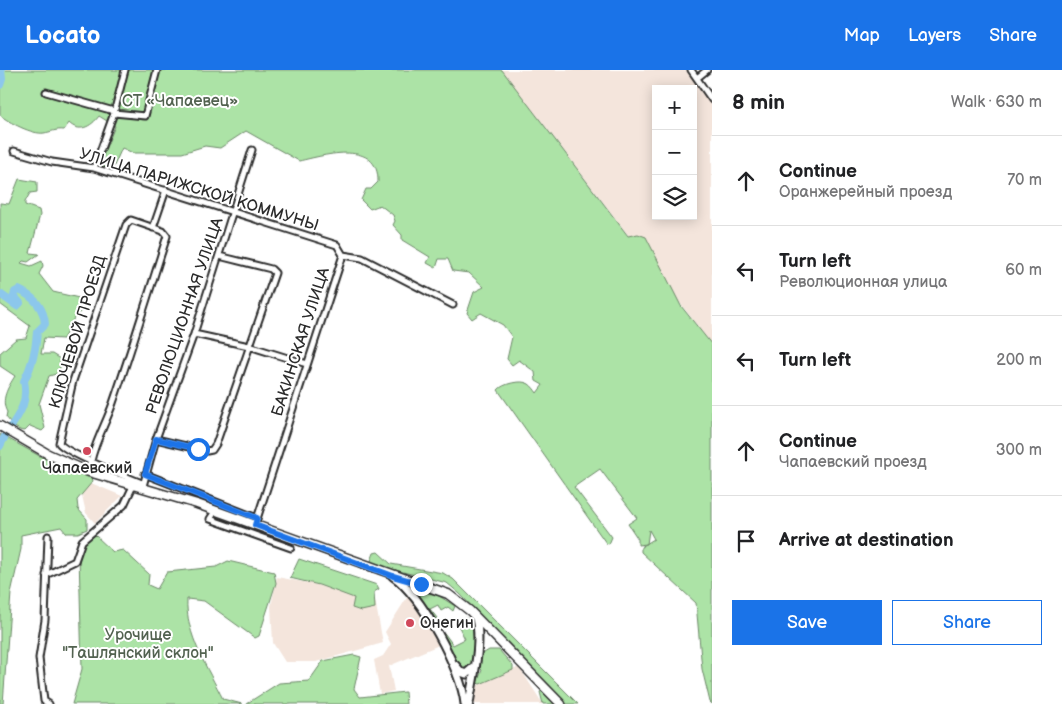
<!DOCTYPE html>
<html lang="en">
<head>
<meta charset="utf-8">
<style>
	body { margin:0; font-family:"Balsamiq Sans",sans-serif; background:#f6f6f6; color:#202124 }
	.controls { position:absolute; right:15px; top:15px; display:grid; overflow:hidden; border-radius:0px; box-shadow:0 2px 12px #0003 }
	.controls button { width:45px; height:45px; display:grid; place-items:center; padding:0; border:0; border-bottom:1px solid #e0e0e0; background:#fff; color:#202124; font:25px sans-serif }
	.stop { position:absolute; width:15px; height:15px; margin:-11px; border:4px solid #1a73e8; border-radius:50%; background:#fff }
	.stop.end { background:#1a73e8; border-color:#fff; box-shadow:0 1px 5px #0008 }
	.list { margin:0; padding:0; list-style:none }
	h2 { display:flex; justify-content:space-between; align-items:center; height:65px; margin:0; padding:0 20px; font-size:21px }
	h2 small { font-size:16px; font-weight:400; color:#757577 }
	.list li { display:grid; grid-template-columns:32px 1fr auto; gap:15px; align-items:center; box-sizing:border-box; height:90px; padding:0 20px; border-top:1px solid #e0e0e0 }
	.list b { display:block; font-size:19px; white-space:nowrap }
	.list p { margin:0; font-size:16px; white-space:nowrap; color:#757577 }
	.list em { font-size:16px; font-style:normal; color:#757577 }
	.actions { display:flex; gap:10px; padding:15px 20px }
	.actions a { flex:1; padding:11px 0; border:1px solid #1a73e8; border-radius:0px; text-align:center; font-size:18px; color:#1a73e8 }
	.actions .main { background:#1a73e8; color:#fff }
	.icon { flex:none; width:28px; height:28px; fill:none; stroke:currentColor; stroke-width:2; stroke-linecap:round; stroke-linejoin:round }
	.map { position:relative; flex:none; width:712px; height:634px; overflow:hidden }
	header { display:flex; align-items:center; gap:30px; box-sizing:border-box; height:70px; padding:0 25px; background:#1a73e8; color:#fff }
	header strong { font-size:24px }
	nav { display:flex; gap:28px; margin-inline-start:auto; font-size:18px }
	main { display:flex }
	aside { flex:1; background:#fff }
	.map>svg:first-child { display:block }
	.built { fill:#f4e5dc; fill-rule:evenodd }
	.green { fill:#ace3a6; stroke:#6c8768 }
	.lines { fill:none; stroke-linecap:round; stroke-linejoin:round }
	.river { stroke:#8cc7ec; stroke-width:8 }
	.street-casing { stroke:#2b2b2b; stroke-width:9 }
	.secondary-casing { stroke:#2b2b2b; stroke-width:11 }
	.primary-casing { stroke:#2b2b2b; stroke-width:11 }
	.street { stroke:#fff; stroke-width:5 }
	.secondary { stroke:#fff; stroke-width:7 }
	.primary { stroke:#fff; stroke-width:8 }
	.route { stroke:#1a73e8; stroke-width:6 }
	.poi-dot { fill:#d1495b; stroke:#fff; stroke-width:2 }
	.labels { text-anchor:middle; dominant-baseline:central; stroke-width:4; stroke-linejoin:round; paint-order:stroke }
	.park-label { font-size:16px; fill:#526250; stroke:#fff }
	.street-label { font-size:16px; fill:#2b2b2b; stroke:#fff }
	.poi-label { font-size:16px; fill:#2b2b2b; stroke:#fff }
</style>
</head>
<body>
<header>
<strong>Locato</strong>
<nav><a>Map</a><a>Layers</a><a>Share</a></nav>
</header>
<main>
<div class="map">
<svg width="712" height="634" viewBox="0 0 712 634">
	<rect width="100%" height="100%" fill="#fff"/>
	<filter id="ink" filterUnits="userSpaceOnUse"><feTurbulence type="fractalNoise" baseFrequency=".02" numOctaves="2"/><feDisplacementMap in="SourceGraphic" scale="10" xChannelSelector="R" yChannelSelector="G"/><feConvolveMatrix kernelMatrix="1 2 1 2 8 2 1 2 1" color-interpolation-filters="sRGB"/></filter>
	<g filter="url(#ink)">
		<path class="built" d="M502,0H691L712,31V275ZM656,19H693V146H656Z
			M91,413L122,426L95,453L86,443L81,421Z
			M277,507L319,515L354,528L375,530L383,573L316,592H285L273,573L271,536Z
			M408,526L416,535L439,575L389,596L394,621L380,624L374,590L383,586L391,574L385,562Z
			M519,597L543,634H472L476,616Z"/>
		<path class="green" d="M0,0H502L628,166L638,164L646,167L681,236L712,275V634L710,632L702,599L696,533L641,482V477L654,469L649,460L647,474L638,475V469L628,454L637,448L600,399L574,417L612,467L609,474L606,473L498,320C502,314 522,309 529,314C532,316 535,320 537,323L543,315L536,311L535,302L519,290L512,295L507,289L512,267L503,255L481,243L472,249L467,243L474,222L484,217L469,203L453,201L448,189H439L436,198L427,193L430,187L402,170V165L393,155L395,151L393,145L380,135L370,139L361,130L366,119H371L378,112C379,69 325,85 299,91L246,61L220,78L205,76L182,83H133L122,78L112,100L101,97L100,92L115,56L99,46C91,57 79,63 69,53L64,60C56,59 51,62 44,63C33,65 8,52 0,45Z
			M19,109L37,112V122L30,123L25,132V135L39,140L40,145L30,183L39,184L28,192L23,191L21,193L31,196L42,191L43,196L39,204L53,222L79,228L82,240L74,248L63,269L44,268L41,284H52L60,289V298L56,304L49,306L39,334L45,358L42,361L30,356L25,361C16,361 11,353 6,347L7,342C0,330 8,317 15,306L0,296V283L16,269L26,268L30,256L0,234V133L9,134Z
			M0,364L54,394L92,408L93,411L77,430L78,439L87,449V459L78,463H66L61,457L21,465V479L11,523L3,634H0Z
			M95,465L113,482L123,480L149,504L148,515L157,519L167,502L216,497L228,491L274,502L276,513L259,566L255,568L204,531L187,529C185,564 208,599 223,629L242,634H72L82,599L79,485L85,472Z
			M378,482L391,494L443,503L453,509L578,634H567L531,599L460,524L447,513L375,495L371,491L374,483Z
			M299,489L377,515L379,519L374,522L375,538L361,541L352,538L354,528L319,515L290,508Z
			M418,520L439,526L455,536L453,541L448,537L441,541L438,535L430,539L437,548L438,558L417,523Z
			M465,548C481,553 478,591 466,600L458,597L442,566L445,564L453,575L465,569L458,555L461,549Z
			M489,580H499L513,596V600L480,614L477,613L482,600L478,596L479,586Z
			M354,585L361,587L354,619L360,627L405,622L406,634H246L279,613L309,611L323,591Z
			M542,621L554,634H543L540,622Z"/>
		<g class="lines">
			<path class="river" d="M0,15L2,9L1,0
				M0,224L17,236L20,233L14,226L15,222L19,220C34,227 44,237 45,254L37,262C36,280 33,294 24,311C30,340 11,351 0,376"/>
			<defs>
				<path id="street" d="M691,0L712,30
					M697,8L707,0
					M46,22L114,41
					M114,43L145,46L157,0
					M14,81L52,92L94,98L337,175L343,185
					M94,98L114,43L125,0
					M153,158L166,120
					M343,185L362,188L453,235
					M194,264L249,276L307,294
					M156,369L207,381L212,380L216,374L275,203L271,199L219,186
					M89,402C92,377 105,356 113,333C132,278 149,222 167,166L163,161L131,150L126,155L73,311L59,373C66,383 127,407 142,413
					M145,404L257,448
					M143,416L156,369L194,264L252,80
					M216,440L210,449L291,478
					M255,455L343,185
					M48,466L45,550L39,588L44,631L49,634
					M46,505L75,491L82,471L124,435L133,416"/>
				<path id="secondary" d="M393,506C421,524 462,601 465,634
					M455,595L461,602L466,604L473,598
					M469,634C473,607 482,575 476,548"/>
				<path id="primary" d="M0,356L48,384L89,402L197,434L448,524L470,541L561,634"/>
			</defs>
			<use href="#street" class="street-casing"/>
			<use href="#secondary" class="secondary-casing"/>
			<use href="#primary" class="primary-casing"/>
			<use href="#street" class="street"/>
			<use href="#secondary" class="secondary"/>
			<use href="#primary" class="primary"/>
		</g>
	</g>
	<g class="lines" filter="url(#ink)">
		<path class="route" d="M198,379L156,369L145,404L257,448L255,455L393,506L421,514"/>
	</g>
	<g class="poi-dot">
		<circle cx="87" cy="381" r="5"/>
		<circle cx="410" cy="553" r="5"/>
	</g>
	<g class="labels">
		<g class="park-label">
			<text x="180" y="31">СТ «Чапаевец»</text>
			<text x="138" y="565">Урочище<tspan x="138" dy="18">"Ташлянский склон"</tspan></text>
		</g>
		<g class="street-label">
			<text transform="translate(199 120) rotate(17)">УЛИЦА ПАРИЖСКОЙ КОММУНЫ</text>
			<text transform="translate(185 246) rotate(-71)">РЕВОЛЮЦИОННАЯ УЛИЦА</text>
			<text transform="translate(78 262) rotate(-73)">КЛЮЧЕВОЙ ПРОЕЗД</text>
			<text transform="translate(301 272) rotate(-72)">БАКИНСКАЯ УЛИЦА</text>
		</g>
		<g class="poi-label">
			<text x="87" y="398">Чапаевский</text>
			<text x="420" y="553" text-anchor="start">Онегин</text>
		</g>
	</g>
</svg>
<div class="controls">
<button>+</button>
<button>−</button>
<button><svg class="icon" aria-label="layers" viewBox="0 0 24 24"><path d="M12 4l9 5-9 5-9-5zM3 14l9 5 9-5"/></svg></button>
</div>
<div class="stop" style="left:198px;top:379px"></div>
<div class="stop end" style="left:421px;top:514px"></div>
</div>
<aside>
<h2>8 min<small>Walk · 630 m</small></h2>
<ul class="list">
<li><svg class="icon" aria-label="ahead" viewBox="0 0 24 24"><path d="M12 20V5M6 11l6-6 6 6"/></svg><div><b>Continue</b><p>Оранжерейный проезд</p></div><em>70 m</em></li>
<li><svg class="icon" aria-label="left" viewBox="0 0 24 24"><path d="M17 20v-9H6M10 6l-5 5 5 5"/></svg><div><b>Turn left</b><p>Революционная улица</p></div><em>60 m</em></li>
<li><svg class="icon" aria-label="left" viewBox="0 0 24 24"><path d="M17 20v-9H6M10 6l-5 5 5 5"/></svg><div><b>Turn left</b></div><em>200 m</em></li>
<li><svg class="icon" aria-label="ahead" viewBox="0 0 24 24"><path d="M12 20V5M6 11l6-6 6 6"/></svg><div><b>Continue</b><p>Чапаевский проезд</p></div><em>300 m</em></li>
<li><svg class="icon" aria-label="arrive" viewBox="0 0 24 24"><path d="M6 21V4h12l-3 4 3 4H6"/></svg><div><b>Arrive at destination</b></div></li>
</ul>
<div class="actions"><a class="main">Save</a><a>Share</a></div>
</aside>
</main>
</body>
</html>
